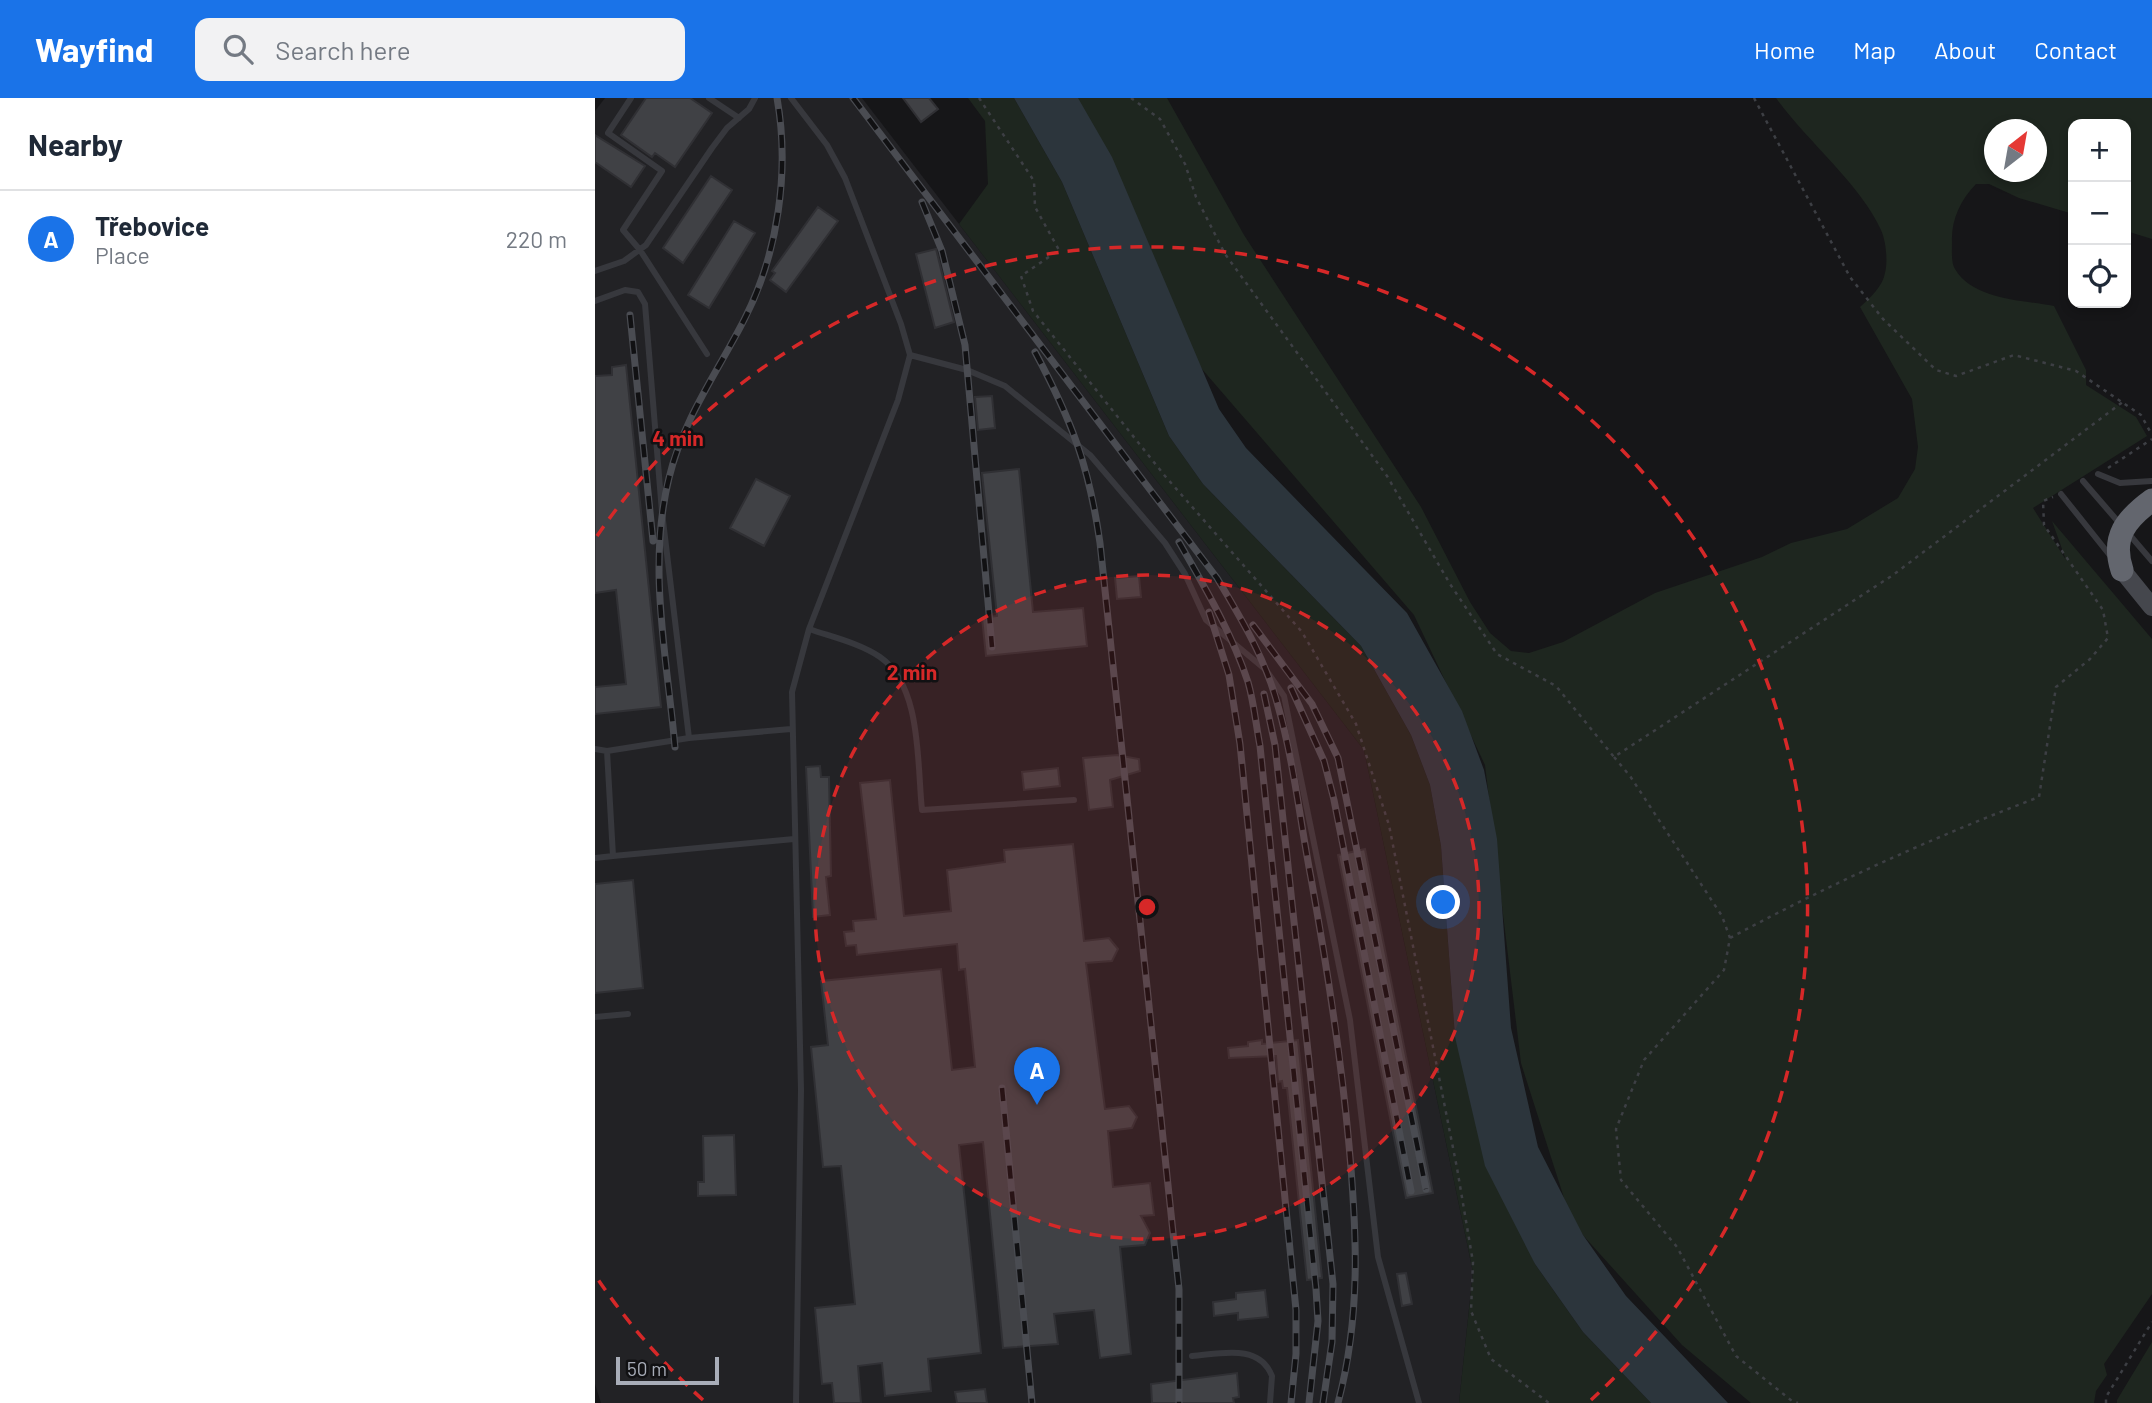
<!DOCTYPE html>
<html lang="en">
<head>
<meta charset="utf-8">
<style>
	body { margin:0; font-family:Barlow,sans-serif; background:#f2f2f3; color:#1f2937 }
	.controls { position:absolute; right:21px; top:21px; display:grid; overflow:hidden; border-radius:14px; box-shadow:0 4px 10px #0003 }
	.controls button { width:63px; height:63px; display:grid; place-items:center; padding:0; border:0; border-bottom:2px solid #e0e1e3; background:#fff; color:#1f2937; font:35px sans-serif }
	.compass { position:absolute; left:1389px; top:21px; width:63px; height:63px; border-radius:50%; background:#fff; box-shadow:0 4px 10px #0003; rotate:31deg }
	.scale { position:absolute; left:21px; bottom:18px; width:103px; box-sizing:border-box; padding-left:7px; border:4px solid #a8adb8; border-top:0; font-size:19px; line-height:24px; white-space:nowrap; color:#a8adb8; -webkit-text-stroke:5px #111113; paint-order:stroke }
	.you { position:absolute; left:849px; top:805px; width:24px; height:24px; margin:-18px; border:5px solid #fff; border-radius:50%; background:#1a73e8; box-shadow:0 0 0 10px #1a73e833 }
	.badge { display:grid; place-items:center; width:46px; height:46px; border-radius:50%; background:#1a73e8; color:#fff; font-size:23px; font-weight:700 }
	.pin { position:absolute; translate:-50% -58px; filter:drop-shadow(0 2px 4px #0008) }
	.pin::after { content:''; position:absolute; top:37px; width:24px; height:21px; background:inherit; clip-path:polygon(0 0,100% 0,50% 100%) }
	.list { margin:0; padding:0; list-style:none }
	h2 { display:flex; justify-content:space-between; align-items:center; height:91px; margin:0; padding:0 28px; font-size:30px }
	h2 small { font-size:23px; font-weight:400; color:#747a83 }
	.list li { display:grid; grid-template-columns:46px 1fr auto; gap:21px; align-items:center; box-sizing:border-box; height:98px; padding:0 28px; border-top:2px solid #e0e1e3 }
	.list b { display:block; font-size:26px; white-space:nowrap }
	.list p { margin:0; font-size:23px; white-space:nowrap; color:#747a83 }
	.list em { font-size:23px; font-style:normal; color:#747a83 }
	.icon { flex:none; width:38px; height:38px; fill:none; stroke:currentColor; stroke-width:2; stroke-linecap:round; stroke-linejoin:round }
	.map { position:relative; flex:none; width:1557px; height:1305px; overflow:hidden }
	header { display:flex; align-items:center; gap:42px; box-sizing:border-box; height:98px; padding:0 35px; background:#1a73e8; color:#fff }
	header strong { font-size:33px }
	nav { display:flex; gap:38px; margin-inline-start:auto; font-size:24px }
	.search { width:490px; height:63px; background:#f2f2f3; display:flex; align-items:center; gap:18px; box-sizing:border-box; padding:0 24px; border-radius:14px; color:#747a83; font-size:26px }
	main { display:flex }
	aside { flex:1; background:#fff }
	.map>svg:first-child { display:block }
	.built { fill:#222225 }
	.green { fill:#1e261f; fill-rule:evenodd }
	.water { fill:#2c353c }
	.building { fill:#404145; stroke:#303034; stroke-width:2 }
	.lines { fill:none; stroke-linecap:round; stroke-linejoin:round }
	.path { stroke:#3d3f44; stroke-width:2.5; stroke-dasharray:3.5 5; stroke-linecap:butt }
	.service { stroke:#37383d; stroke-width:6 }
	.secondary { stroke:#45474d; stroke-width:18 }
	.motorway { stroke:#63666e; stroke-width:23 }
	.rail-casing { stroke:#4a4c52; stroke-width:7 }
	.rail { stroke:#111113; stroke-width:4.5; stroke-dasharray:13; stroke-linecap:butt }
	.ring { fill:none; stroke:#d62828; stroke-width:3.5; stroke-dasharray:12 9 }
	.centre { fill:#d62828; stroke:#111113; stroke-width:3.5 }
	.ring-label { font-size:21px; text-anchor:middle; font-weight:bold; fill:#d62828; stroke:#111113; stroke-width:5; stroke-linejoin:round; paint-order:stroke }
</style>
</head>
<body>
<header>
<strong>Wayfind</strong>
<div class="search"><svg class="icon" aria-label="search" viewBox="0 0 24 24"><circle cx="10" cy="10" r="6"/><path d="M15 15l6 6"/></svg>Search here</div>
<nav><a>Home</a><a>Map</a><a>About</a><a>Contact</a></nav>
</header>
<main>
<aside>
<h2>Nearby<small></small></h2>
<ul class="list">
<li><span class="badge">A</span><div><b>Třebovice</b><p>Place</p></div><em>220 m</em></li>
</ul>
</aside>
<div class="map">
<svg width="1557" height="1305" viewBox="0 0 1557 1305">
	<rect width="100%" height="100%" fill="#161618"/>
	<path class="built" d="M10,0H267L769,652L878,1174L864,1305H6L0,1286V13Z"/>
	<path class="green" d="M373,0H419L467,84L574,338L608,386L766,548L816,637L835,687L846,748L860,939L940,1166L988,1234L1056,1305H864L878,1174L769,652L364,126L393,86L390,23Z
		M470,0H572L649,137L826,409L875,504L895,535L916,553L934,555L968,544L1060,495L1167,459L1196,445L1252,431L1303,400L1320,371L1323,349L1317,301L1265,209C1275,200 1288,188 1290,175C1293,163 1291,143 1286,132C1266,87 1211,42 1181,0H1557V141L1531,133V26H1478V116L1424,100L1394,86H1381C1365,102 1356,123 1357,144C1357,152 1356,165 1360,171C1378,202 1428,202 1459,208L1491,272V287L1541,319L1552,338L1438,410L1471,462L1457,423L1557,541V1196L1509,1266L1512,1277L1501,1293L1499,1305H1156L1087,1247L977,1125L926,965L890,667L819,517L588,249ZM1400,32H1442V74H1400Z
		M1557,1244V1305H1522V1302Z"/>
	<path class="water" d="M419,0H483L517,59L624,311L651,350L812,515L867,613L889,672L902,741L916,930L943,1049L988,1137L1031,1198L1133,1305H1056L988,1234L940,1166L890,1068L860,939L846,748L835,687L816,637L766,548L608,386L574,338L467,84Z"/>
	<path class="building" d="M51,0H95L117,15L80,69L60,55L57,59L26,37Z
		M308,0H334L343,11L326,24Z
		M0,37L50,68L36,89L0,64Z
		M116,78L137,92L88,165L68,150Z
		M223,109L243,123L191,194L175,182L180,175L177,173Z
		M139,123L160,135L114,210L93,197Z
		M341,151L359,224L340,230L321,156Z
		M31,267L66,609L0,616V589L31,586L21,492L0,495V278L17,277V269Z
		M397,298L400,330L383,332L380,299Z
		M424,371L438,514L488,510L492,548L391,558L387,520L402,518L387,375Z
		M161,381L195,398L169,448L135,430Z
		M544,478L546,499L522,501L520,480Z
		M522,657L544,661L545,673L515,682L518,709L494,712L488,660Z
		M225,668L226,679H234L236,778L231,779L235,817L218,819L211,669Z
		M463,670L465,688L429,692L427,674Z
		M295,682L309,818L356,813L352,772L410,764L409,752L478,746L489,843L514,840L523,851L517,863L491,865L510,1011L534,1008L542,1019L537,1030L513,1033L518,1089L555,1085L559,1117L546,1118L555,1135L550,1147L525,1149L536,1256L505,1260L499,1212L459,1216L463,1246L408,1250L388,1044L364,1047L386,1255L333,1261L336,1293L290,1298L287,1265L263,1268L266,1305H239L237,1285L227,1286L220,1210L260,1206L246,1068L228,1069L216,949L233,947L226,883L346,871L357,972L380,969L370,871L364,872L362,846L262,857L261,847L251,848L249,834L259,833L258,823L281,821L265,685Z
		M770,751L838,1095L811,1100L743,757Z
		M38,782L48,890L0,895V786Z
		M667,942V946L703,942L727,1180L712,1182L692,990H688L687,983L683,984L681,958L634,960L633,950L653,948V944Z
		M139,1037L141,1097L103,1098V1084H109L108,1038Z
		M811,1175L817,1206L807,1208L802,1176Z
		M670,1192L673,1219L643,1222V1215L619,1218L618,1204L641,1201V1195Z
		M642,1275L644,1299L638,1300L639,1305H557L556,1286Z
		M390,1291L392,1305H362L360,1294Z"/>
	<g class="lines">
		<path class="path" d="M384,0L439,83L440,109L464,152L426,178L438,213L570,378L707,534L761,626L794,727L862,1070L878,1164L876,1213L896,1261L954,1305
			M536,0L565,21L590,66L601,99L630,156L792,378L855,486L902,556L961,588L1019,659L1298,477L1529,303
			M1159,0L1255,179L1288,221L1341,272L1361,278L1419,257L1481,273L1546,317L1557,337
			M1513,370L1557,341
			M1019,659L1035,678L1127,818L1135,840L1129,872L1049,962L1021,1031L1026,1082L1082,1149L1141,1258L1197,1303L1203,1305
			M1135,840C1235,786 1339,739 1444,699L1461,589L1495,561L1513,540L1508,512L1449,427L1448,403L1458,399
			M1511,1305V1299L1557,1224"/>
		<path class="service" d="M36,0L13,35L67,73L28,132L45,152L112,256
			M114,0L144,20
			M196,0L232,47L250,80L306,226L315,257L303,302L214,531L197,594L206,992L201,1305
			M0,173L29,163L51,147L117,50L132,30L154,11L160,0
			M0,203L30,192L43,194L50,206L67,414L94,640
			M315,257L372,272L410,288L495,357L570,445L590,476L611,522L671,572L689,598L755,922L783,1159L824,1305
			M1503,376L1525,385L1557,383
			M1488,383L1526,427
			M1466,396L1517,460
			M1533,435L1557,463
			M214,531C237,539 264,545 285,559C327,588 322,666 327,712L479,702
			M0,651L12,653L18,758L199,741
			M12,653L94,640L196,631
			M0,760L18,758
			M0,919L33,916
			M597,1258C625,1256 664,1245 677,1278L675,1305"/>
		<path class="secondary" d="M1527,472L1557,509"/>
		<path class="motorway" d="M1527,472C1516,439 1531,421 1557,402"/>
		<defs>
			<path id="rail" d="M258,0L622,480C646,520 671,562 683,608C699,664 705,723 716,780C732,869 746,957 754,1047C762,1136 766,1218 743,1305
				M327,104L347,153L370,247L397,549
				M35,217L58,443
				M440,254C477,323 494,368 505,445L584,1191V1305
				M584,444C610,490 636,533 653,584C659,605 661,627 665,648L721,1191L723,1223L714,1305
				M614,514L634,577L645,646L701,1212V1256L696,1305
				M658,527L717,606L743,660L831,1091
				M696,590L729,663L739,702L816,1093
				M669,596L680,647L738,1186L737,1244L728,1305
				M80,649C72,560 52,468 74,380C88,321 122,275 149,222C183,156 195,73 182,0
				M407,990L437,1305"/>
		</defs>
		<use href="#rail" class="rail-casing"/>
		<use href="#rail" class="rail"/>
	</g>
	<circle cx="552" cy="809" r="332" fill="#d62828" fill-opacity=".12"/>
	<g class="ring">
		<circle cx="552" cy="809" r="332"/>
		<path d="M108 1302A663 663 0 0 1 2 1180M2 438A663 663 0 1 1 996 1302"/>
	</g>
	<circle cx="552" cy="809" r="10" class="centre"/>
	<g class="ring-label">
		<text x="83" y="348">4 min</text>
		<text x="317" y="582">2 min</text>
	</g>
</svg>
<div class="controls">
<button>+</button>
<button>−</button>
<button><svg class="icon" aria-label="locate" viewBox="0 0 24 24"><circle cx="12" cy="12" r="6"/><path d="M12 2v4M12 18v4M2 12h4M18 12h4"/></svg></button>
</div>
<svg class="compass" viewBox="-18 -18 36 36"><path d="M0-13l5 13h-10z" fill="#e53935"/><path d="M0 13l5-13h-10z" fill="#747a83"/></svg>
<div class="scale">50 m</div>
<div class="you"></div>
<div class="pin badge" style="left:442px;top:1007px">A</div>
</div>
</main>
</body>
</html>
